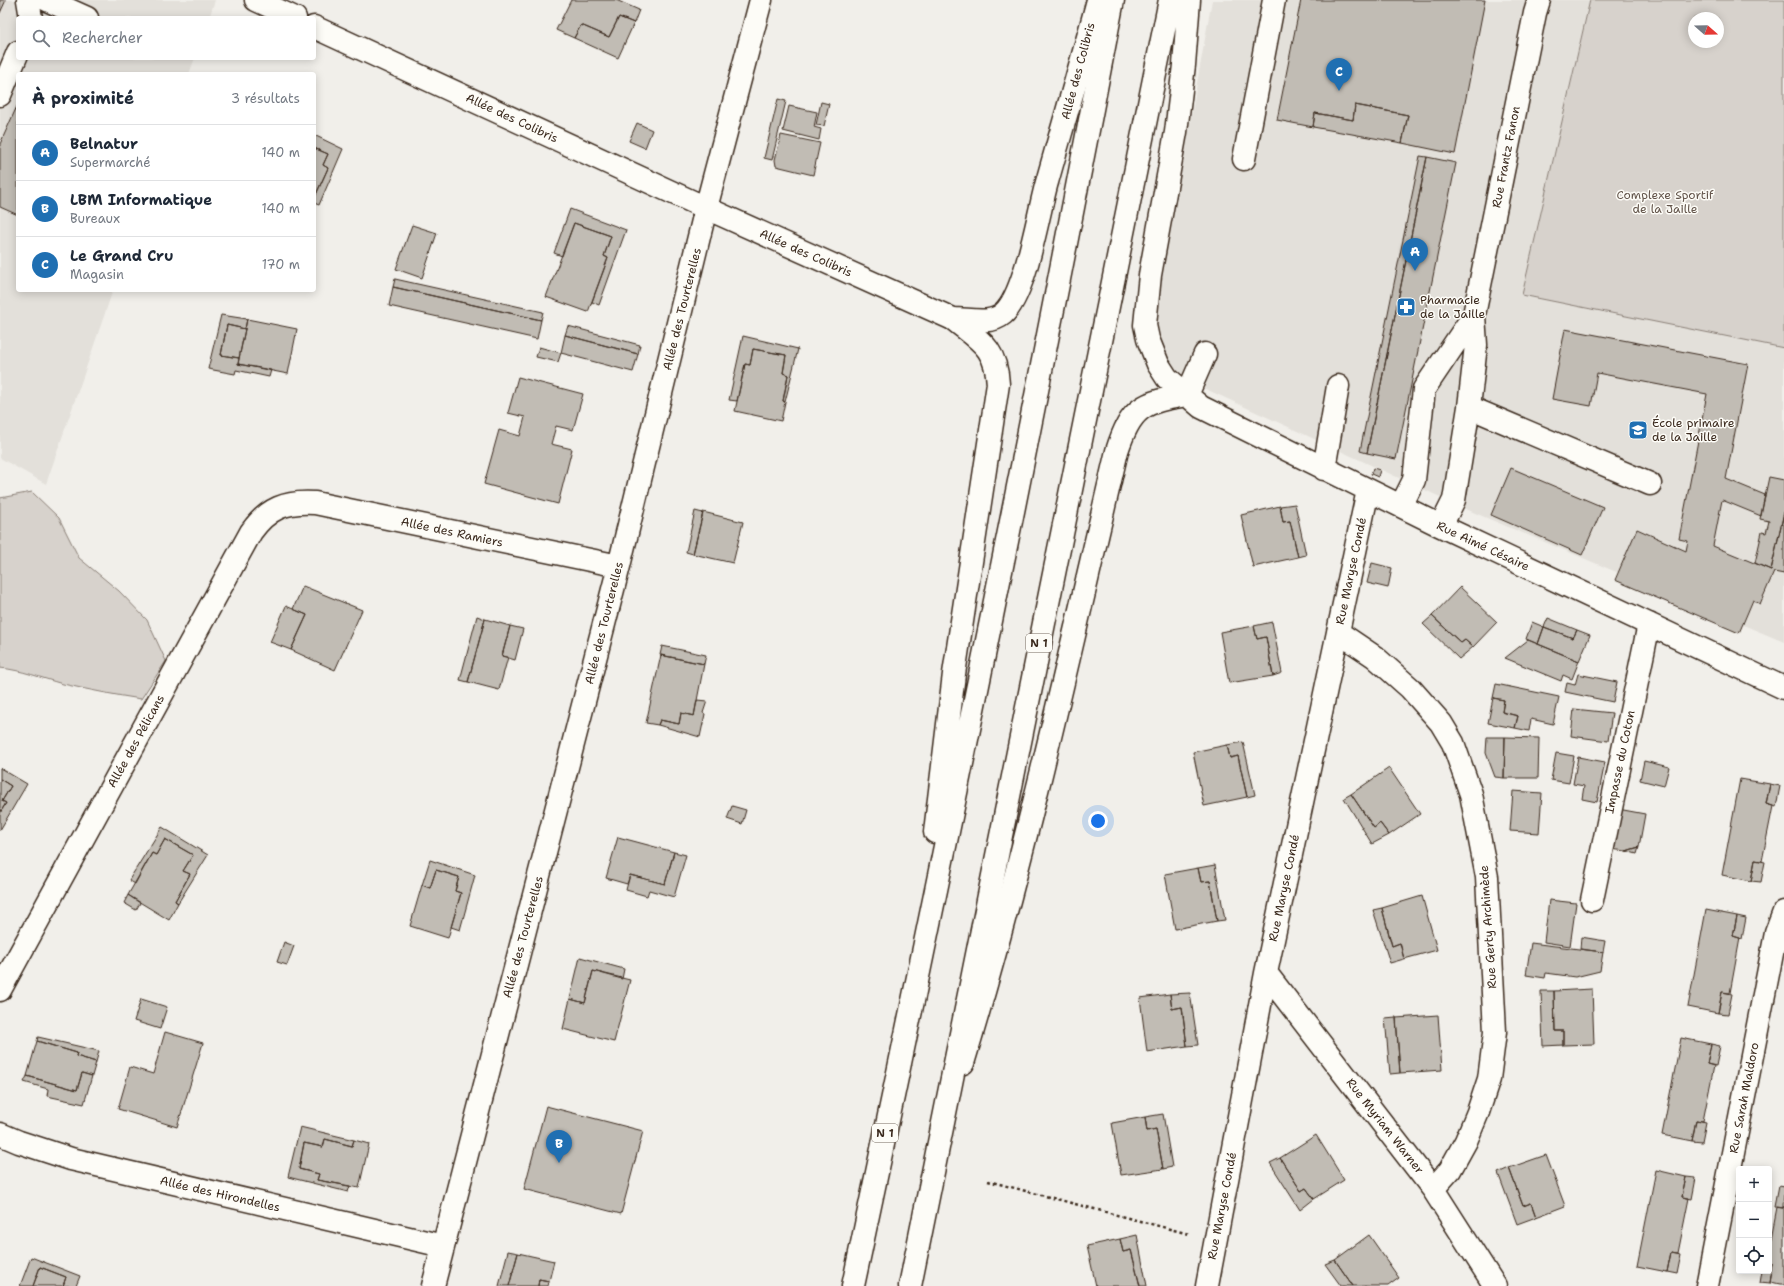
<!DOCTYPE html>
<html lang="fr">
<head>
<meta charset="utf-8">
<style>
	body { margin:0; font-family:"Shantell Sans",sans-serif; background:#f2f2f3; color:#1f2937 }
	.controls { position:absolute; right:12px; bottom:12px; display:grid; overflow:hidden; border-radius:4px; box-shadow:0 2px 10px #0003 }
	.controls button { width:36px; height:36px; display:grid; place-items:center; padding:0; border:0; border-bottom:1px solid #e0e1e3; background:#fff; color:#1f2937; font:20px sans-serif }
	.compass { position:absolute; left:1688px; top:12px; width:36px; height:36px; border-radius:50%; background:#fff; box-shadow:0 2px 10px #0003; rotate:110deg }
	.you { position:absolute; left:1098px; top:821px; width:14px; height:14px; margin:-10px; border:3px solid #fff; border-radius:50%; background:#1a73e8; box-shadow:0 0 0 6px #1a73e833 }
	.badge { display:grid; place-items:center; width:26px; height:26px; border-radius:50%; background:#1f6fb2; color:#fff; font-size:13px; font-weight:700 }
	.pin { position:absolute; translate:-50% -33px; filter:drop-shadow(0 1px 2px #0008) }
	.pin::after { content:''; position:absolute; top:21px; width:14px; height:12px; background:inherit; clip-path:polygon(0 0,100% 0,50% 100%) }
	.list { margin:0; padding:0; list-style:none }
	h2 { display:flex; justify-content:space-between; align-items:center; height:52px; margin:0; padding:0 16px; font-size:17px }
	h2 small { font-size:13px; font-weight:400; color:#747a83 }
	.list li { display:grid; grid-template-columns:26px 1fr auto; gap:12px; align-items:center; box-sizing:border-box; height:56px; padding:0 16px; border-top:1px solid #e0e1e3 }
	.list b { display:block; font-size:15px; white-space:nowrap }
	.list p { margin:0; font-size:13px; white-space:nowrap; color:#747a83 }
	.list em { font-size:13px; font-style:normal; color:#747a83 }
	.icon { flex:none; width:22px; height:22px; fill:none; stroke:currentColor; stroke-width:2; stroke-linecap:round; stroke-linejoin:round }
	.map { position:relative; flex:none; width:1784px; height:1286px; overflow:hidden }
	.search { position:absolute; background:#fff; box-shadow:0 2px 10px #0003; left:16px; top:16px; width:300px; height:44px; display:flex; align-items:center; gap:10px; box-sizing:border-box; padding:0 14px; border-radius:4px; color:#747a83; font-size:15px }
	.panel { position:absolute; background:#fff; box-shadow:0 2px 10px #0003; left:16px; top:72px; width:300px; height:220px; border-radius:4px }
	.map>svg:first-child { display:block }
	.built { fill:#e3e0da }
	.green { fill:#d7d2cc; stroke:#897e75; fill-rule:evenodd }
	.building { fill:#c1bcb4; stroke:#3b2a1e }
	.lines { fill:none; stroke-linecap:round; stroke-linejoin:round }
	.minor-casing { stroke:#3b2a1e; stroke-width:25 }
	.highway-casing { stroke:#3b2a1e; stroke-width:25 }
	.path { stroke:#3b2a1e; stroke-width:2.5; stroke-dasharray:3 3; stroke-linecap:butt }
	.minor { stroke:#fdfcf7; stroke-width:22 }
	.highway { stroke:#fdfcf7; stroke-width:22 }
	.labels { text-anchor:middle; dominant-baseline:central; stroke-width:3; stroke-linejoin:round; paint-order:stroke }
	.shield { fill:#fdfcf7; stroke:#75695f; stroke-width:1 }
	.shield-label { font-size:11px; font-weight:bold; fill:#3b2a1e }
	.street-label { font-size:12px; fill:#3b2a1e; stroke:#fdfcf7 }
	.park-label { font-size:12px; fill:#62544a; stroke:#fdfcf7 }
	.poi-label { font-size:12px; fill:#3b2a1e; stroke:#fdfcf7; text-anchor:start }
</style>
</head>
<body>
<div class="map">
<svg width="1784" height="1286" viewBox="0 0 1784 1286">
	<rect width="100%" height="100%" fill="#f1efea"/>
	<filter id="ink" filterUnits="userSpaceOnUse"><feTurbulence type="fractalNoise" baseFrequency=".025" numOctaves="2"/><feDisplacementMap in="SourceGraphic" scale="8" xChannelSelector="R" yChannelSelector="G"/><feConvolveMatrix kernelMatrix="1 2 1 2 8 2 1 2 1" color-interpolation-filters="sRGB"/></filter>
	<g filter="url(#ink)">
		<path class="built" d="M0,0H215L209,18H18V58H195L189,74H18V290H113L46,484L0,458Z
			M1212,0H1590L1522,295L1784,348V642L1475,513L1171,373L1155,316Z"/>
		<path class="green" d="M1590,0H1784V348L1522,295ZM1694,18H1718V42H1694Z
			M32,492L59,518L79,558L119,591L147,620L166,661L141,699C115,695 89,690 63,684C41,678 22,670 0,668V498Z"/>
		<path class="building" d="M0,0H6L0,13Z
			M571,0H616L639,10L634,23L619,17L609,37L581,25L574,38L556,30Z
			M1301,0H1485L1455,154L1402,143L1408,115L1355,105L1353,120L1315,113L1313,127L1277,120Z
			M619,17L634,23L618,58L574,38L581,25L609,37Z
			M778,99L786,101L772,160L764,158Z
			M821,102L829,104L824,126L816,125Z
			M18,104V215L0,207V144Z
			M1355,105L1408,115L1402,143L1313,127L1315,113L1353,120Z
			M789,106L817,112L814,127L821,129L819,140L783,131Z
			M637,123L652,130L645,148L629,141Z
			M314,135L343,149L319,205L314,203V199L328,168L323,165L328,154L314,148Z
			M781,135L820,143L813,175L776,166L775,160Z
			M314,148L328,154L323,165L328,168L314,199Z
			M1420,156L1427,157L1367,453L1360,451Z
			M1427,157L1456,163L1396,459L1367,453Z
			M570,209L626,230L599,305L592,302L608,258L604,256L611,236L574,223L562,256L554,253Z
			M574,223L611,236L604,256L608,258L588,312L546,297Z
			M412,225L437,233L422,278L396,269Z
			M395,279L543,312L541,320L393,287Z
			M393,287L541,320L537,339L389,306Z
			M221,315L247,319L245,329L227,325L221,355L239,358L238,364L271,370L269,377L236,370L235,374L208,369Z
			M247,319L297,329L288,374L238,364Z
			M227,325L245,329L239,358L221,355Z
			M568,326L640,345L638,354L565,335Z
			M1565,329L1748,364L1726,479L1765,495L1761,516L1722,500L1713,546L1771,570L1784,512V574L1774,572L1760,604L1753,600L1739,633L1615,580L1637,529L1686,551L1688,541L1679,539L1707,394L1597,373L1591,406L1552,399Z
			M565,335L638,354L633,372L561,353Z
			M743,336L798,349L785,402L783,401L788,375L783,373L786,355L753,349L750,365L745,364L737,401L729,400Z
			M539,347L561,353L558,362L536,357Z
			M753,349L786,355L783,373L788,375L783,401L785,402L781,421L735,411L745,364L750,365Z
			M518,377L583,394L573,430L556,426L551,444L572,449L558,504L484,484L499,430L520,436L525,417L508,413Z
			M1373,468L1380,470L1378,477L1371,474Z
			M1511,468L1603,507L1582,555L1491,515Z
			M1769,477L1784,480V513L1771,570L1755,563L1762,532L1766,533L1769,521L1760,519Z
			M1295,504L1306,555L1298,557L1290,521L1283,522L1280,506Z
			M1280,506L1283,522L1290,521L1298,557L1253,567L1241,515Z
			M695,511L703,513L693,554L686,552Z
			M703,512L743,522L733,563L693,554Z
			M1372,563L1392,568L1388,588L1367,583Z
			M303,586L362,610L335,670L291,650L307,615L293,609Z
			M1460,587L1497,622L1473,647L1465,640L1461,643L1432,616Z
			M286,606L307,615L291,650L270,642Z
			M477,616L485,619L468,682L460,680Z
			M1432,616L1461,643L1465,640L1473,647L1459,659L1423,624Z
			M1548,618L1577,630L1573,638L1544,627Z
			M485,619L510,626L502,656L508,657L499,690L468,682Z
			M1272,622L1282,673L1273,676L1266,637L1257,639L1254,626Z
			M1532,622L1544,627L1538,644L1526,639Z
			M510,626L523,629L515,660L502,656Z
			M1254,626L1257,639L1266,637L1273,676L1229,683L1220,632Z
			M1544,627L1573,638L1577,630L1590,635L1579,661L1538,644Z
			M1528,640L1579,661L1572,679L1563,675L1561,681L1505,658Z
			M662,646L706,655L704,664L660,655Z
			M661,655L704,664L694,716L681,713L679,724L660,720L658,725L646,723Z
			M1578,674L1617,682L1613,702L1565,692L1567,683L1575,685Z
			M1496,684L1559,697L1553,724L1531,719L1529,731L1515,728L1518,716L1502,712L1504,700L1493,698Z
			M1493,698L1504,700L1502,712L1518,716L1515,728L1488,723Z
			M697,700L707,701L703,713L705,714L700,737L658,725L660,720L679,724L681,713L694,716Z
			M1574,709L1612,713L1608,741L1571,736Z
			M1487,737H1505L1504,778L1495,777L1486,753Z
			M1505,737L1539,738L1538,778H1504Z
			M1243,742L1255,795L1247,797L1238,756L1230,758L1227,745Z
			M1227,745L1230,758L1238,756L1247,797L1204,806L1193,752Z
			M1556,753L1574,756L1569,783L1551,780Z
			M1578,757L1605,762L1597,802L1582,799L1584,786L1573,784Z
			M1644,761L1669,767L1664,786L1640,780Z
			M0,768L27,784L0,830V813L6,803L2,801L11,786L0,779Z
			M1389,768L1420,814L1389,835L1380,823L1374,828L1351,794Z
			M0,779L11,786L2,801L6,803L0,813Z
			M1740,779L1770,784L1766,804L1773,806L1762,861L1755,860L1751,881L1722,875Z
			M1770,784L1780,786L1776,807L1766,804Z
			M1513,791L1542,793L1539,833L1510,831Z
			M1351,794L1374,828L1380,823L1389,835L1372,844L1344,798Z
			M732,806L746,810L742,824L727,819Z
			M1618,809L1645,814L1639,847L1626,851L1610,849Z
			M162,827L208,855L178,903L175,901L190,874L183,871L193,855L165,839L156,855L152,853L135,884L129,880Z
			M618,837L674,852L665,884L630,875L627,884L606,878Z
			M165,839L193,855L183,871L190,874L175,901L178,903L169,920L128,895L152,853L156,855Z
			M1639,847L1637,854L1626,851Z
			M674,852L686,855L674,897L649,890L647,896L626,890L630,875L665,884Z
			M430,860L475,875L460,930L451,927L461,893L455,891L459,877L436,870L430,888L422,885Z
			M1755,860L1765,862L1761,882L1751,881Z
			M1215,865L1225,920L1217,921L1210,881L1201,882L1198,868Z
			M1198,868L1201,882L1210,881L1217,921L1175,929L1165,874Z
			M436,870L459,877L455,891L461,893L448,938L410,926L422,885L430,888Z
			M128,895L140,903L136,910L124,903Z
			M1422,896L1437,950L1404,959L1400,943L1392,946L1382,908Z
			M1549,900L1576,903L1570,946L1544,942Z
			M1382,908L1392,946L1400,943L1404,959L1390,963L1373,910Z
			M1706,910L1737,916L1733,936L1740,938L1730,993L1722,992L1718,1013L1688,1007Z
			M1737,916L1746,918L1742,939L1733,936Z
			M1581,937L1605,941L1603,952L1580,949Z
			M284,942L294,946L287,965L277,962Z
			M1531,943L1603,952L1600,971L1575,977L1546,973L1545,978L1526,975Z
			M580,957L624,969L622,979L593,971L585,1003L570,999Z
			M593,971L630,980L614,1042L563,1029L570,999L585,1003Z
			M1592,989L1594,1044L1563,1045V1031H1555L1554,991Z
			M1541,991H1554L1555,1031H1563V1045L1543,1046Z
			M1722,992L1732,994L1728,1014L1718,1013Z
			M1190,993L1198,1045L1187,1046L1182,1007L1172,1009L1170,994Z
			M1170,994L1172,1009L1182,1007L1187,1046L1147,1052L1140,998Z
			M141,999L167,1007L160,1029L134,1021Z
			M1438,1015L1442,1070L1400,1073L1396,1018Z
			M1396,1017L1400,1073L1390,1074L1385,1018Z
			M165,1032L203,1043L177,1127L118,1109L130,1067L153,1074Z
			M38,1037L99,1051L96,1062L76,1056L77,1053L37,1041Z
			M1681,1038L1711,1044L1707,1064L1714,1066L1703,1121L1696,1120L1692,1141L1662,1135Z
			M37,1041L77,1053L76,1056L96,1062L92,1076L82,1073L77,1090L27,1076Z
			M1711,1044L1720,1046L1716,1066L1707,1064Z
			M82,1073L92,1076L84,1104L47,1096L48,1089L24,1082L27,1076L77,1090Z
			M546,1106L643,1131L621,1214L524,1189Z
			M1163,1114L1172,1167L1163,1169L1156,1129L1147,1131L1145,1117Z
			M1145,1117L1147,1131L1156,1129L1163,1169L1121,1175L1112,1123Z
			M1696,1120L1706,1122L1702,1142L1692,1141Z
			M300,1127L354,1140L352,1146L325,1139L323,1147L304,1143L299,1169L319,1174L317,1180L350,1186L348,1192L288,1177Z
			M1316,1135L1344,1180L1314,1199L1306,1188L1301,1191L1280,1158Z
			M325,1139L352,1146L354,1140L369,1144L359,1188L317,1180L319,1174L299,1169L304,1143L323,1147Z
			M1546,1155L1565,1206L1536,1217L1531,1203L1523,1206L1509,1168Z
			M1280,1158L1301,1191L1306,1188L1314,1199L1300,1210L1270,1163Z
			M1509,1168L1523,1206L1531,1203L1536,1217L1517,1224L1498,1173Z
			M1656,1170L1686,1177L1682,1197L1689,1198L1678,1253L1671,1252L1667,1272L1637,1266Z
			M1686,1177L1696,1178L1692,1199L1682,1197Z
			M1778,1186L1784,1187L1783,1208L1774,1207Z
			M1784,1206V1286H1779L1770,1284L1773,1264L1769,1263V1249L1777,1207L1783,1208Z
			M1137,1235L1147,1286H1140L1131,1250L1123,1252L1120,1239Z
			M1369,1235L1399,1278L1388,1286H1353L1335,1260Z
			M1120,1239L1123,1252L1131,1250L1140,1286H1096L1087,1246Z
			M508,1251L518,1253L509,1286H499Z
			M1671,1252L1681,1254L1677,1274L1667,1272Z
			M518,1253L554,1261L549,1281L539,1279L538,1286H509Z
			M31,1257L80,1276L76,1286H63L66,1277L40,1267L33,1286H20Z
			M1335,1260L1353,1286H1341L1325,1264Z
			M1769,1263L1773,1264L1770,1284L1760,1283L1762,1271H1769Z
			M40,1267L66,1277L63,1286H33Z
			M539,1279L549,1281L548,1286H538Z"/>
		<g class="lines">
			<defs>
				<path id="minor" d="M28,0L31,18
					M47,0L87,18
					M256,0L295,18
					M314,27L706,208L953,319C970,319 990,325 1003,314C1026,294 1038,213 1047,182C1064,121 1082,61 1098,0
					M0,95L18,52
					M1244,159L1274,0
					M1187,395L1201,407L1441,526L1784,688
					M1187,395L1205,354
					M1469,407L1650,484
					M1324,469L1338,386
					M1401,506L1414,480L1424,389L1474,315
					M1441,526L1454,500L1469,407L1476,345L1474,315L1535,13L1539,0
					M1338,632L1375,657L1410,688L1441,723L1453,743L1471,794L1487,877L1495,1032L1489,1079L1478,1112L1466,1141L1450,1170L1433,1189
					M1592,900L1649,624
					M1266,973L1433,1189L1495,1286
					M0,990L251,532C268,508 286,501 315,503L619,566
					M963,1063C1024,863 1069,655 1117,451C1131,407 1143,402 1187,395
					M0,1134L19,1142L71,1159L443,1246
					M433,1286L619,566L706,208L761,0
					M1207,1286L1266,973L1368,490
					M1707,1286L1776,933L1784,912"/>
				<path id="highway" d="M1187,395L1167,378L1158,364L1148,339L1145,325L1150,275L1176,132L1184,65L1189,0
					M935,832L954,674L998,384C996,347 980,341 953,319
					M853,1286C944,858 1031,430 1113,0
					M910,1286L1170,0"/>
			</defs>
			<use href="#minor" class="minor-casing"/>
			<use href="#highway" class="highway-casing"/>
			<path class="path" d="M988,1181L1189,1234"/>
			<use href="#minor" class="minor"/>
			<use href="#highway" class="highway"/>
		</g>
	</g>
	<defs>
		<symbol id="pharmacy-square" viewBox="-11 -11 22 22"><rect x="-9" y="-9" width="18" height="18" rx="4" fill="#1f6fb2" stroke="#fdfcf7"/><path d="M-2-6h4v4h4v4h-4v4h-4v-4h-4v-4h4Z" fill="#fff"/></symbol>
		<symbol id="school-square" viewBox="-11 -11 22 22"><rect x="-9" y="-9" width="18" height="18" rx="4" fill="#1f6fb2" stroke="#fdfcf7"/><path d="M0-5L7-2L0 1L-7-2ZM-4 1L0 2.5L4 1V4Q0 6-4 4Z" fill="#fff"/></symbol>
	</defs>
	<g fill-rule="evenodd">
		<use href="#pharmacy-square" x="1395" y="296" width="22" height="22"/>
		<use href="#school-square" x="1627" y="419" width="22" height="22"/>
	</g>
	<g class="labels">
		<g class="shield">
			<rect x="1026" y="634" width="26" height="18" rx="3"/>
			<rect x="872" y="1124" width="26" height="18" rx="3"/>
		</g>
		<g class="shield-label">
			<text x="1039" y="643">N 1</text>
			<text x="885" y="1133">N 1</text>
		</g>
		<g class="street-label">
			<text transform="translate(1078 71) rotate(-75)">Allée des Colibris</text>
			<text transform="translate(512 118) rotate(25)">Allée des Colibris</text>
			<text transform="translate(1506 157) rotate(-79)">Rue Frantz Fanon</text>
			<text transform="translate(806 253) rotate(24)">Allée des Colibris</text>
			<text transform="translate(682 309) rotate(-76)">Allée des Tourterelles</text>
			<text transform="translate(452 532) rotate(12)">Allée des Ramiers</text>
			<text transform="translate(1483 546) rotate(25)">Rue Aimé Césaire</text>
			<text transform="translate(1351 571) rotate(-78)">Rue Maryse Condé</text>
			<text transform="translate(604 623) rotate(-76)">Allée des Tourterelles</text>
			<text transform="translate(136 741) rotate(-61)">Allée des Pélicans</text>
			<text transform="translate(1620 762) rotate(-78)">Impasse du Coton</text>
			<text transform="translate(1284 888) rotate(-78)">Rue Maryse Condé</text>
			<text transform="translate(1488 927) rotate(-94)">Rue Gerty Archimède</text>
			<text transform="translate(523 937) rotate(-75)">Allée des Tourterelles</text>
			<text transform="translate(1744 1098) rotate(-79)">Rue Sarah Maldoro</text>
			<text transform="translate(1385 1126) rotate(52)">Rue Myriam Warner</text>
			<text transform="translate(220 1194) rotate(13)">Allée des Hirondelles</text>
			<text transform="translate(1222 1206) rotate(-79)">Rue Maryse Condé</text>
		</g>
		<g class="park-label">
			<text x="1665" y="195">Complexe Sportif<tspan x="1665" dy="14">de la Jaille</tspan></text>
		</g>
		<g class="poi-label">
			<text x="1420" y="300">Pharmacie<tspan x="1420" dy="14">de la Jaille</tspan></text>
			<text x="1652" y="423">École primaire<tspan x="1652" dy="14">de la Jaille</tspan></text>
		</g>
	</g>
</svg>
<div class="controls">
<button>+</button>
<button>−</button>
<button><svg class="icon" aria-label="locate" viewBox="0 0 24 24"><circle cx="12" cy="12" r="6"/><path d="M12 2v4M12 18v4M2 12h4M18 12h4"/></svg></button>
</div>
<svg class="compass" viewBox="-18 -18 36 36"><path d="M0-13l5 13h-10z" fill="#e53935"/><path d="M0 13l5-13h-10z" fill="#747a83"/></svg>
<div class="you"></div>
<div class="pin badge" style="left:1415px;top:271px">A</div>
<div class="pin badge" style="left:559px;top:1163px">B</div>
<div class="pin badge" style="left:1339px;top:91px">C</div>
<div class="search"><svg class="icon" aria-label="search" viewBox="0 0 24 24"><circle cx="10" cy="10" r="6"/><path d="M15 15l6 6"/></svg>Rechercher</div>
<section class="panel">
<h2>À proximité<small>3 résultats</small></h2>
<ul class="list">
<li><span class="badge">A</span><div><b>Belnatur</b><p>Supermarché</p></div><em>140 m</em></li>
<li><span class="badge">B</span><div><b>LBM Informatique</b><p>Bureaux</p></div><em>140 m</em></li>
<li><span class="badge">C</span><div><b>Le Grand Cru</b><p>Magasin</p></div><em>170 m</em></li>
</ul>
</section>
</div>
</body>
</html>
